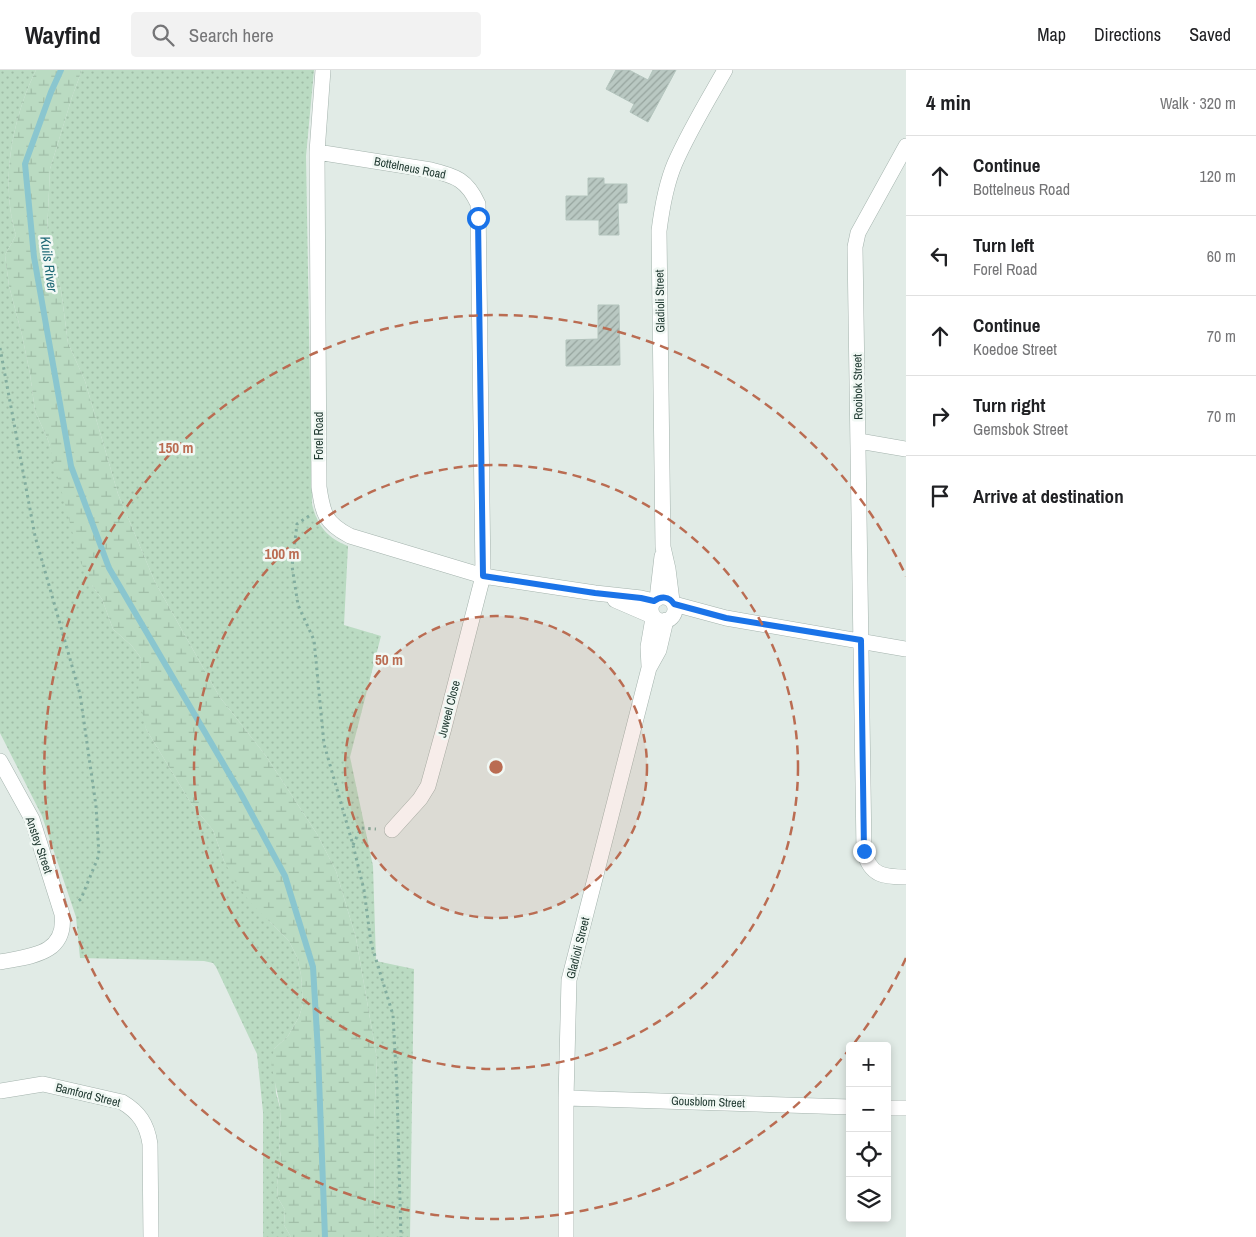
<!DOCTYPE html>
<html lang="en">
<head>
<meta charset="utf-8">
<style>
	body { margin:0; font-family:"Archivo Narrow",sans-serif; background:#f2f2f2; color:#202124 }
	.controls { position:absolute; right:15px; bottom:15px; display:grid; overflow:hidden; border-radius:5px; box-shadow:0 2px 8px #0003 }
	.controls button { width:45px; height:45px; display:grid; place-items:center; padding:0; border:0; border-bottom:1px solid #e0e0e0; background:#fff; color:#202124; font:25px sans-serif }
	.stop { position:absolute; width:15px; height:15px; margin:-11px; border:4px solid #1a73e8; border-radius:50%; background:#fff }
	.stop.end { background:#1a73e8; border-color:#fff; box-shadow:0 1px 5px #0008 }
	.list { margin:0; padding:0; list-style:none }
	h2 { display:flex; justify-content:space-between; align-items:center; height:65px; margin:0; padding:0 20px; font-size:21px }
	h2 small { font-size:16px; font-weight:400; color:#757577 }
	.list li { display:grid; grid-template-columns:32px 1fr auto; gap:15px; align-items:center; box-sizing:border-box; height:80px; padding:0 20px; border-top:1px solid #e0e0e0 }
	.list b { display:block; font-size:19px; white-space:nowrap }
	.list p { margin:0; font-size:16px; white-space:nowrap; color:#757577 }
	.list em { font-size:16px; font-style:normal; color:#757577 }
	.icon { flex:none; width:28px; height:28px; fill:none; stroke:currentColor; stroke-width:2; stroke-linecap:round; stroke-linejoin:round }
	.map { position:relative; flex:none; width:906px; height:1167px; overflow:hidden }
	header { display:flex; align-items:center; gap:30px; box-sizing:border-box; height:70px; padding:0 25px; background:#fff; border-bottom:1px solid #e0e0e0 }
	header strong { font-size:24px }
	nav { display:flex; gap:28px; margin-inline-start:auto; font-size:18px }
	.search { width:350px; height:45px; background:#f2f2f2; display:flex; align-items:center; gap:12px; box-sizing:border-box; padding:0 18px; border-radius:5px; color:#757577; font-size:19px }
	main { display:flex }
	aside { flex:1; background:#fff }
	.map>svg:first-child { display:block }
	.grass { fill:url(#grass-dots) }
	.wetland { fill:url(#wetland-marsh) }
	.lines { fill:none; stroke-linecap:round; stroke-linejoin:round }
	.stream { stroke:#8ac6cf; stroke-width:6 }
	.building { fill:url(#building-hatch); stroke:#b3c4bd }
	.street-casing { stroke:#a4b3ad; stroke-width:16 }
	.path { stroke:#82ad9f; stroke-width:3; stroke-dasharray:2.5 4; stroke-linecap:butt }
	.street { stroke:#fff; stroke-width:15 }
	.route { stroke:#1a73e8; stroke-width:6 }
	.ring { fill:none; stroke:#ba6c52; stroke-width:2.5; stroke-dasharray:9 6 }
	.labels { text-anchor:middle; dominant-baseline:central; stroke-width:5; stroke-linejoin:round; paint-order:stroke }
	.street-label { font-size:12px; fill:#223b33; stroke:#f1f8f4 }
	.water-label { font-size:14px; font-style:italic; fill:#1e6875; stroke:#f1f8f4 }
	.centre { fill:#ba6c52; stroke:#f1f8f4; stroke-width:2.5 }
	.ring-label { font-size:15px; text-anchor:middle; font-weight:bold; fill:#ba6c52; stroke:#f1f8f4; stroke-width:5; stroke-linejoin:round; paint-order:stroke }
</style>
</head>
<body>
<header>
<strong>Wayfind</strong>
<div class="search"><svg class="icon" aria-label="search" viewBox="0 0 24 24"><circle cx="10" cy="10" r="6"/><path d="M15 15l6 6"/></svg>Search here</div>
<nav><a>Map</a><a>Directions</a><a>Saved</a></nav>
</header>
<main>
<div class="map">
<svg width="906" height="1167" viewBox="0 0 906 1167">
	<defs>
		<pattern id="grass-dots" width="8" height="8" patternUnits="userSpaceOnUse" patternTransform="scale(1.25)"><rect width="8" height="8" fill="#badbc2"/><path d="M2 2h.1M6 6h.1" fill="none" stroke="#a0bda7" stroke-width="1.8" stroke-linecap="round"/></pattern>
		<pattern id="wetland-marsh" width="20" height="14" patternUnits="userSpaceOnUse" patternTransform="scale(1.25)"><rect width="20" height="14" fill="#badbc2"/><path d="M1 5h8M5 5V1M11 12h8M15 12V8" fill="none" stroke="#a0bda7"/></pattern>
		<pattern id="building-hatch" width="6" height="6" patternUnits="userSpaceOnUse" patternTransform="scale(1.25)"><rect width="6" height="6" fill="#b9c8c2"/><path d="M-1 1l2-2M0 6l6-6M5 7l2-2" fill="none" stroke="#96a49e"/></pattern>
	</defs>
	<rect width="100%" height="100%" fill="#e1ebe6"/>
	<path class="grass" d="M0,0H36C12,49 0,113 16,165L5,185L9,216L22,265L30,304L35,341L48,370L93,517L102,529L113,559L132,576L141,588L140,603L146,659L192,735L213,760L224,791L271,853L289,871L297,887L301,905L303,934L299,947L288,966L274,979L276,1023L281,1041L279,1073L281,1089L277,1115L278,1128L285,1140L284,1155L291,1167H263V1042L257,984L216,897L213,893L204,891L80,888L76,847L42,746L0,663Z
		M82,0H314L306,86L312,434C317,455 327,468 348,476L344,555L381,566L350,687L373,796L376,891L414,899L410,1167H375L374,1052L377,989L356,868L336,801L317,764L266,686L219,626L155,512L118,424L85,311L68,273L61,220L47,164L50,99L72,27Z"/>
	<path class="wetland" d="M36,0H82L72,27L50,99L47,164L61,220L68,273L85,311L118,424L155,512L219,626L266,686L317,764L336,801L356,868L377,989L374,1052L375,1167H291L284,1155L285,1140L278,1128L277,1115L281,1089L279,1073L281,1041L271,993L274,979L288,966L299,947L303,934L301,905L297,887L289,871L249,831L236,813L224,791L213,760L192,735L146,659L138,623L141,588L132,576L113,559L102,529L93,517L80,491L48,370L35,341L30,304L22,265L9,216L5,185L16,165C0,113 12,49 36,0Z"/>
	<g class="lines">
		<path class="stream" d="M61,0L51,22L25,94L34,187L71,396L109,498L241,724L285,806L313,897L318,982L325,1167"/>
	</g>
	<path class="building" d="M616,0H629L648,10L653,0H676L648,52L630,42L634,34L606,19Z
		M588,108H604V114H627V133H618L619,165H599V150H566V126H588Z
		M598,235H619L620,295L566,296V270L598,269Z"/>
	<g class="lines">
		<defs>
			<path id="street" d="M323,0L317,82L319,417C323,444 325,453 350,466L483,506L595,523L641,528L654,531
				M906,76L858,163L855,177L864,781C870,806 884,807 906,807
				M317,82L431,100C456,106 467,110 478,134L483,506L444,658L428,716L420,729L392,760
				M859,371L906,379
				M651 539a12 12 0 1 1 24 0a12 12 0 1 1-24 0Z
				M657,529L662,486
				M615,530L652,546
				M672,531L668,499L663,477L659,161C662,137 666,114 675,93C689,61 708,30 725,0
				M674,534L726,548L906,579
				M649,596L648,577L653,548
				M0,691L32,749L62,844C67,885 30,886 0,892
				M0,1021L43,1014L122,1032C139,1042 147,1054 150,1074L151,1167
				M566,1028L850,1037
				M887,1038H906
				M566,1167V1028L569,910L649,598L659,580L666,550"/>
		</defs>
		<use href="#street" class="street-casing"/>
		<path class="path" d="M0,278L35,466L80,624L96,736L99,785L81,829L76,833
			M309,446L297,454L292,496L298,535L314,570L324,674L353,775L364,820L371,873L393,945L397,1020L401,1167
			M353,775L361,758L376,759"/>
		<use href="#street" class="street"/>
	</g>
	<g class="lines">
		<path class="route" d="M478,148L483,506L595,523L641,528L654,531C661,526 669,526 674,534L726,548L861,570L864,781"/>
	</g>
	<circle cx="496" cy="697" r="151" fill="#ba6c52" fill-opacity=".12"/>
	<g class="ring">
		<circle cx="496" cy="697" r="151"/>
		<circle cx="496" cy="697" r="302"/>
		<path d="M906 888A452 452 0 1 1 906 506"/>
	</g>
	<g class="labels">
		<g class="street-label">
			<text transform="translate(410 98) rotate(11)">Bottelneus Road</text>
			<text transform="translate(660 231) rotate(-91)">Gladioli Street</text>
			<text transform="translate(858 317) rotate(-91)">Rooibok Street</text>
			<text transform="translate(319 366) rotate(-90)">Forel Road</text>
			<text transform="translate(449 639) rotate(-76)">Juweel Close</text>
			<text transform="translate(39 775) rotate(71)">Anstey Street</text>
			<text transform="translate(578 878) rotate(-76)">Gladioli Street</text>
			<text transform="translate(88 1025) rotate(14)">Bamford Street</text>
			<text transform="translate(708 1032) rotate(2)">Gousblom Street</text>
		</g>
		<g class="water-label">
			<text transform="translate(49 194) rotate(82)">Kuils River</text>
		</g>
	</g>
	<circle cx="496" cy="697" r="8" class="centre"/>
	<g class="ring-label">
		<text x="176" y="383">150 m</text>
		<text x="282" y="489">100 m</text>
		<text x="389" y="595">50 m</text>
	</g>
</svg>
<div class="controls">
<button>+</button>
<button>−</button>
<button><svg class="icon" aria-label="locate" viewBox="0 0 24 24"><circle cx="12" cy="12" r="6"/><path d="M12 2v4M12 18v4M2 12h4M18 12h4"/></svg></button>
<button><svg class="icon" aria-label="layers" viewBox="0 0 24 24"><path d="M12 4l9 5-9 5-9-5zM3 14l9 5 9-5"/></svg></button>
</div>
<div class="stop" style="left:478px;top:148px"></div>
<div class="stop end" style="left:864px;top:781px"></div>
</div>
<aside>
<h2>4 min<small>Walk · 320 m</small></h2>
<ul class="list">
<li><svg class="icon" aria-label="ahead" viewBox="0 0 24 24"><path d="M12 20V5M6 11l6-6 6 6"/></svg><div><b>Continue</b><p>Bottelneus Road</p></div><em>120 m</em></li>
<li><svg class="icon" aria-label="left" viewBox="0 0 24 24"><path d="M17 20v-9H6M10 6l-5 5 5 5"/></svg><div><b>Turn left</b><p>Forel Road</p></div><em>60 m</em></li>
<li><svg class="icon" aria-label="ahead" viewBox="0 0 24 24"><path d="M12 20V5M6 11l6-6 6 6"/></svg><div><b>Continue</b><p>Koedoe Street</p></div><em>70 m</em></li>
<li><svg class="icon" aria-label="right" viewBox="0 0 24 24"><path d="M7 20v-9h11M14 6l5 5-5 5"/></svg><div><b>Turn right</b><p>Gemsbok Street</p></div><em>70 m</em></li>
<li><svg class="icon" aria-label="arrive" viewBox="0 0 24 24"><path d="M6 21V4h12l-3 4 3 4H6"/></svg><div><b>Arrive at destination</b></div></li>
</ul>
</aside>
</main>
</body>
</html>
